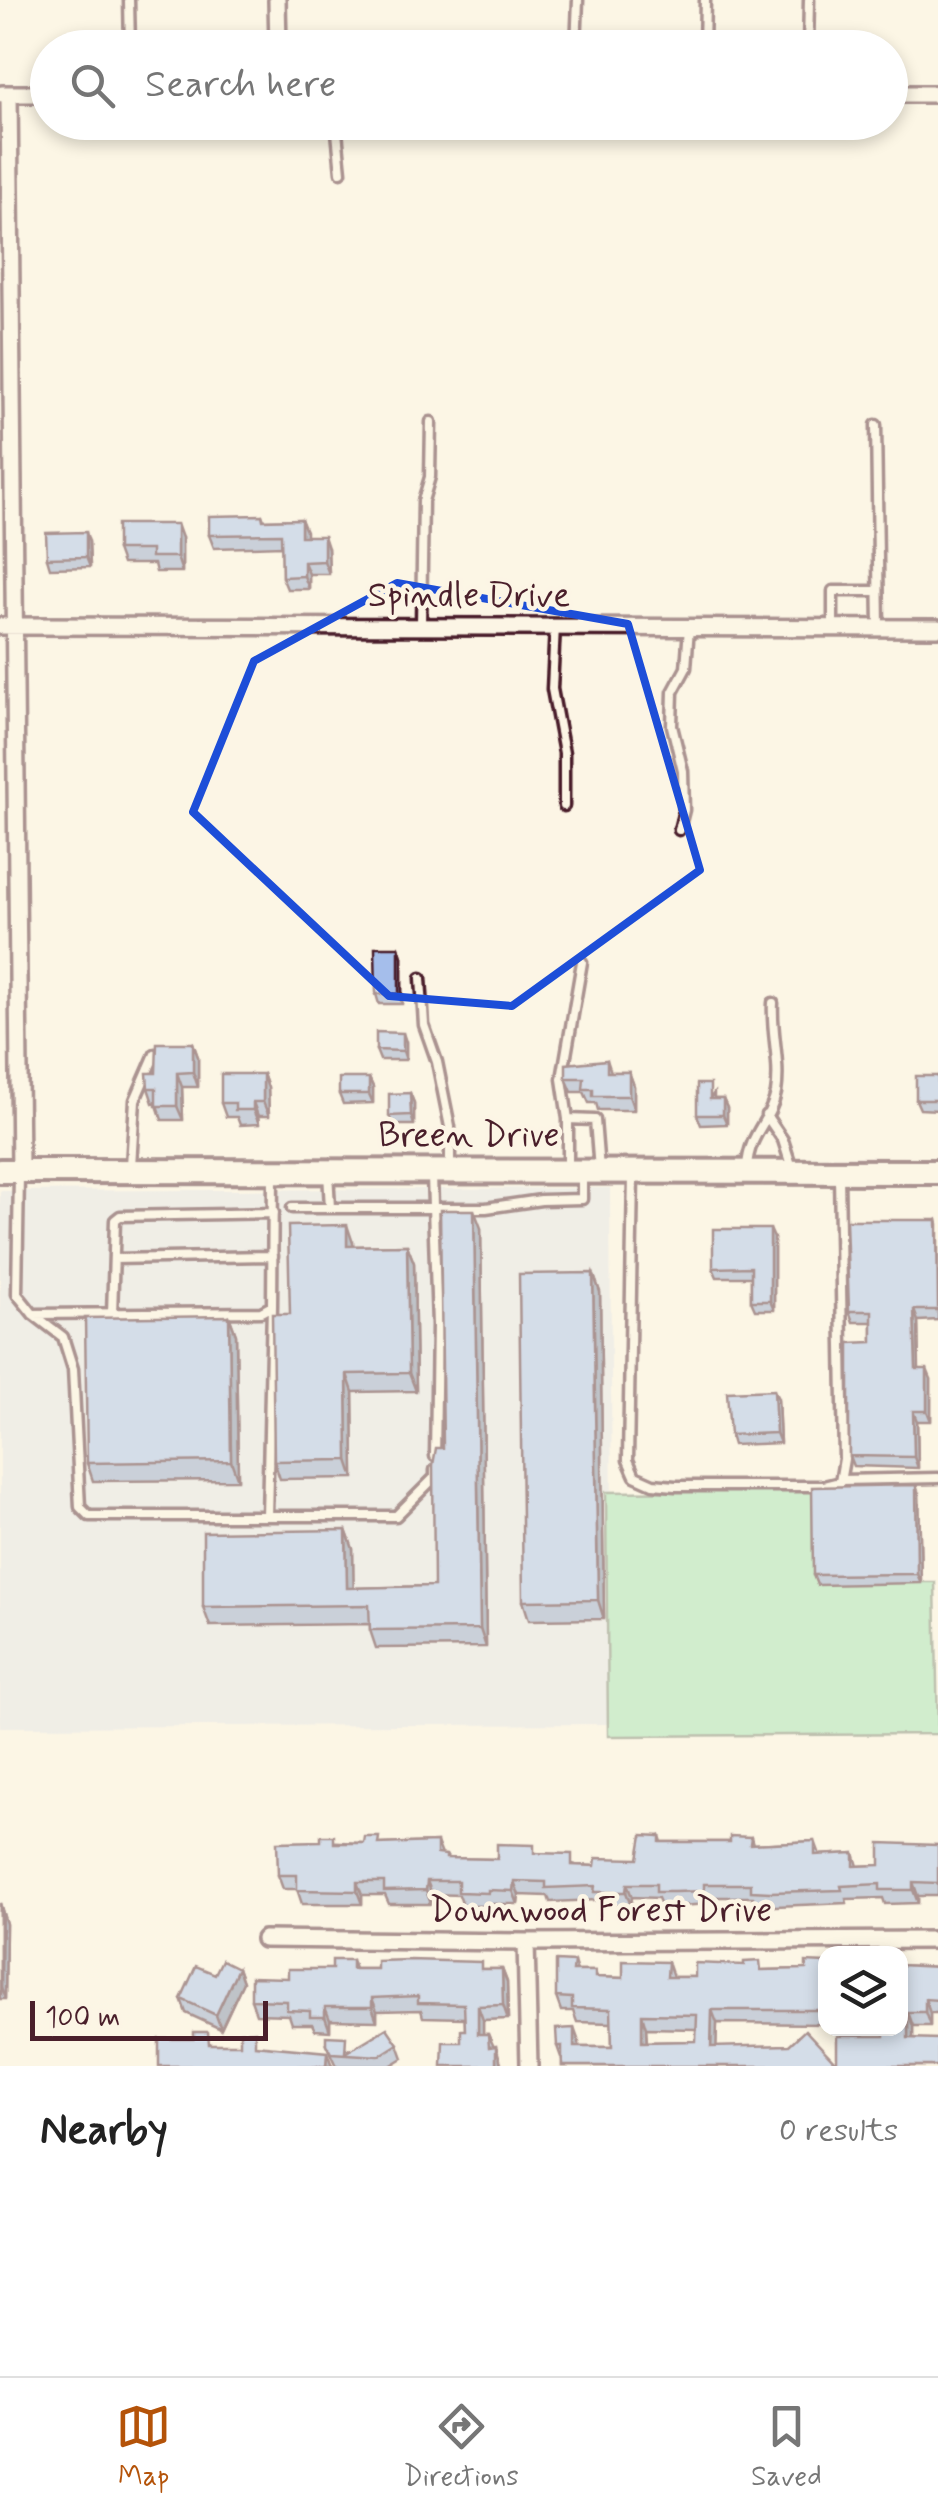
<!DOCTYPE html>
<html lang="en">
<head>
<meta charset="utf-8">
<style>
	body { margin:0; font-family:Mynerve,sans-serif; background:#f2f2f2; color:#222 }
	.controls { position:absolute; right:30px; bottom:30px; display:grid; overflow:hidden; border-radius:20px; box-shadow:0 5px 15px #0003 }
	.controls button { width:90px; height:90px; display:grid; place-items:center; padding:0; border:0; border-bottom:2px solid #e0e0e0; background:#fff; color:#222; font:50px sans-serif }
	.scale { position:absolute; left:30px; bottom:25px; width:238px; box-sizing:border-box; padding-left:10px; border:5px solid #4a1f2b; border-top:0; font-size:28px; line-height:35px; white-space:nowrap; color:#4a1f2b; -webkit-text-stroke:8px #fcf5e5; paint-order:stroke }
	.list { margin:0; padding:0; list-style:none }
	h2 { display:flex; justify-content:space-between; align-items:center; height:130px; margin:0; padding:0 40px; font-size:42px }
	h2 small { font-size:32px; font-weight:400; color:#767676 }
	.icon { flex:none; width:55px; height:55px; fill:none; stroke:currentColor; stroke-width:2; stroke-linecap:round; stroke-linejoin:round }
	.map { position:relative; flex:none; width:938px; height:2066px; overflow:hidden }
	.search { position:absolute; background:#fff; box-shadow:0 5px 15px #0003; left:30px; right:30px; top:30px; height:110px; display:flex; align-items:center; gap:25px; box-sizing:border-box; padding:0 35px; border-radius:55px; color:#767676; font-size:38px }
	.sheet { height:310px; background:#fff }
	nav { display:flex; justify-content:space-around; align-items:center; box-sizing:border-box; height:140px; border-top:2px solid #e0e0e0; background:#fff; font-size:28px; color:#767676 }
	nav a { display:grid; justify-items:center; gap:5px }
	nav .on { color:#b45309 }
	.map>svg:first-child { display:block }
	.built { fill:#e2e4e7 }
	.green { fill:#9de3b0; stroke:#74816e; stroke-width:2.5 }
	.lines { fill:none; stroke-linecap:round; stroke-linejoin:round }
	.lane-casing { stroke:#4a1f2b; stroke-width:15 }
	.street-casing { stroke:#4a1f2b; stroke-width:22 }
	.secondary-casing { stroke:#4a1f2b; stroke-width:30 }
	.lane { stroke:#fcf5e5; stroke-width:8 }
	.street { stroke:#fcf5e5; stroke-width:15 }
	.secondary { stroke:#fcf5e5; stroke-width:22 }
	.wall { fill:#8ea3ca; stroke:#4a1f2b; stroke-width:2.5; fill-rule:evenodd }
	.shaded-wall { fill:#7485a4; stroke:#4a1f2b; stroke-width:2.5 }
	.building { fill:#a5beeb; stroke:#4a1f2b; stroke-width:2.5; fill-rule:evenodd }
	.marked { fill:none; stroke:#1d4ed8; stroke-width:8; stroke-linejoin:round }
	.labels { text-anchor:middle; dominant-baseline:central; stroke-width:9; stroke-linejoin:round; paint-order:stroke }
	.street-label { font-size:35px; fill:#4a1f2b; stroke:#fcf5e5 }
</style>
</head>
<body>
<div class="map">
<svg width="938" height="2066" viewBox="0 0 938 2066">
	<rect width="100%" height="100%" fill="#fcf5e5"/>
	<filter id="ink" filterUnits="userSpaceOnUse"><feTurbulence type="fractalNoise" baseFrequency=".01" numOctaves="2"/><feDisplacementMap in="SourceGraphic" scale="20" xChannelSelector="R" yChannelSelector="G"/><feConvolveMatrix kernelMatrix="1 2 1 2 8 2 1 2 1" color-interpolation-filters="sRGB"/></filter>
	<g filter="url(#ink)">
		<path class="built" d="M610,1188L613,1724L0,1727V1191Z"/>
		<path class="green" d="M822,1490L823,1582H935L938,1734L608,1736L606,1492Z"/>
		<g class="lines">
			<defs>
				<path id="lane" d="M129,0L130,48
					M576,48L578,0
					M704,48L705,0
					M808,48L809,0
					M336,122L341,172
					M876,425L879,627
					M421,625L423,501L430,477L431,422
					M555,626L552,689L564,753V806
					M833,627V591H878
					M679,830L684,810L683,771L672,726L673,692L686,668L689,627
					M421,978L424,1025L437,1062L450,1127V1167
					M766,1115L783,1140L792,1168
					M568,1119L562,1079L582,962
					M131,1166L135,1100L155,1054
					M568,1167V1119L595,1120L599,1170
					M747,1167C749,1133 770,1122 776,1093C781,1063 771,1033 773,1003
					M328,1172L330,1208
					M19,1175L17,1294L33,1314L63,1337L73,1369L80,1507L89,1516H396L435,1477V1470
					M432,1176L437,1325L435,1456
					M633,1176L628,1460L635,1476L653,1484L675,1486H824L840,1482L844,1459L839,1175
					M292,1208H486L541,1200L582,1199V1174
					M114,1259L273,1256
					M33,1314L261,1312L272,1306L273,1175
					M112,1314L115,1220L120,1216L274,1213
					M841,1480L938,1478
					M267,1516L272,1306"/>
				<path id="street" d="M277,0L278,48
					M2,94H48
					M9,94L20,1171
					M890,94H938
					M0,626L938,628
					M264,1939L526,1942L938,1940
					M526,1942L529,2066"/>
				<path id="secondary" d="M0,1171L938,1172"/>
			</defs>
			<use href="#lane" class="lane-casing"/>
			<use href="#street" class="street-casing"/>
			<use href="#secondary" class="secondary-casing"/>
			<use href="#lane" class="lane"/>
			<use href="#street" class="street"/>
			<use href="#secondary" class="secondary"/>
		</g>
		<path class="wall" d="M262,515L264,520L301,519L306,536L328,548L329,574H309V589H287L282,577V546L214,548L209,535Z
			M182,538V572H156L154,564H122L117,550Z
			M89,542L90,567L50,568L47,558Z
			M399,947L402,957V1004H379L376,994Z
			M406,1042V1060H380L376,1050Z
			M193,1043L198,1057V1087H182L183,1120H162L156,1102L153,1103L148,1088Z
			M607,1060L611,1072H629L634,1086V1110H598L596,1103H589L584,1092H572L566,1078Z
			M263,1074L268,1088L269,1116H258L259,1124L240,1125L237,1117H226L221,1103Z
			M938,1076V1110L920,1109L916,1100Z
			M369,1078L373,1087V1103L343,1104L339,1094Z
			M410,1093L414,1103V1125H393L389,1116Z
			M714,1093V1099H723L727,1108V1124L701,1125L697,1115Z
			M937,1220L938,1224V1320L918,1321L919,1369L931,1379V1421H917L918,1468L853,1466L849,1456L872,1342V1322H853L849,1311Z
			M481,1228L486,1647L376,1648L370,1630V1624L210,1626L203,1607L346,1530L353,1549V1588L434,1586L443,1448Z
			M774,1238V1310H755L751,1301V1277H717L713,1268Z
			M353,1243V1246L407,1245L414,1263L416,1391L353,1392L354,1478L280,1479L274,1461L290,1314Z
			M593,1273L600,1292L604,1619L529,1620L523,1601Z
			M229,1316L236,1335L238,1480L93,1481L87,1463Z
			M778,1399L780,1443L733,1445L730,1435Z
			M919,1494L921,1583L817,1585L813,1575Z
			M660,1836L662,1842H730L751,1837L753,1844L815,1841L820,1855L854,1853L858,1866L880,1865L938,1845V1896H918V1903L885,1904L883,1898L846,1899L847,1903L775,1906L756,1905L753,1897H709V1904L679,1906L661,1905L658,1898L632,1897L631,1906L599,1905L597,1900L550,1902L548,1896L519,1895L518,1904H493V1906H463L459,1895L432,1894L431,1904H389L385,1895H362V1904H302L297,1889H283L278,1875L321,1841L381,1844L437,1842L442,1855H446L448,1858L497,1859L537,1853L576,1865L595,1866L638,1859Z
			M0,1903L6,1924L5,1999H0Z
			M352,1960L355,1969H502L507,1982L508,2019L483,2020V2034H488L500,2060L461,2042L465,2030V2018L423,2017L421,2010L377,2011V2021L330,2020V2031L315,2030L312,2024H292L289,2015L256,2014L251,2000L288,1978L332,1969Z
			M574,1962L577,1971H595L597,1977L623,1978L668,1962L673,1977H695L764,1970L806,1969L826,1963V2024L717,2023L716,2047L837,2064L894,2031L900,1965L938,1967V2013H930V2026H913V2038L938,2066H562V2060L557,2046L579,2042V2047H612V2023L577,2022L573,2011H561L556,1997ZM646,2028L696,2029V2041L647,2042Z
			M238,1968L243,1982L221,2029L186,2013L181,1999L215,1974Z
			M326,2044L351,2050L398,2044L403,2058L390,2066H336Z"/>
		<path class="shaded-wall" d="M301,519L306,531V548L301,536Z
			M177,524L182,538V572L177,557Z
			M86,532L89,542L90,567L86,557Z
			M324,536L328,548L329,574L324,561Z
			M304,562L309,574V589L304,576Z
			M399,947L402,957V1004L399,994Z
			M403,1033L406,1042V1060L403,1051Z
			M193,1043L198,1057V1087L193,1072Z
			M629,1072L634,1086V1110L629,1096Z
			M177,1073L182,1087L183,1120L177,1106Z
			M263,1074L268,1088L269,1116L263,1102Z
			M369,1078L373,1087V1103L369,1094Z
			M410,1093L414,1103V1125L411,1115Z
			M723,1099L727,1108V1124L723,1115Z
			M253,1102L258,1116L259,1124L253,1110Z
			M474,1210L481,1228L486,1647L480,1629Z
			M347,1225L353,1243L354,1264L347,1246Z
			M770,1229L774,1238V1310L770,1301Z
			M407,1245L414,1263L416,1391L409,1373Z
			M593,1273L600,1292L604,1619L598,1600Z
			M914,1310L918,1321L919,1379L916,1369Z
			M229,1316L236,1335L238,1480L231,1461Z
			M927,1369L931,1379V1421L927,1411Z
			M347,1374L353,1392L354,1478L348,1460Z
			M774,1390L778,1399L780,1443L776,1433Z
			M913,1411L917,1421L918,1468L914,1457Z
			M916,1485L919,1494L921,1583L917,1574Z
			M346,1530L353,1549L354,1606L347,1588Z
			M427,1881L432,1894L431,1904L426,1890Z
			M514,1881L519,1895L518,1904L513,1891Z
			M357,1882L362,1895V1904L357,1891Z
			M913,1882L918,1896V1903L913,1890Z
			M627,1884L632,1897L631,1906L626,1892Z
			M0,1903L6,1924L5,1999L1,1988Z
			M238,1968L243,1982L221,2029L216,2015Z
			M502,1969L507,1982L508,2019L503,2005Z
			M372,1998L377,2011V2021L372,2007Z
			M925,1999L930,2013V2026L925,2012Z
			M478,2006L483,2020V2048L478,2034Z
			M325,2007L330,2020V2031L325,2017Z
			M712,2010L717,2023L716,2061L711,2047Z
			M908,2012L913,2026V2052L908,2038Z
			M642,2014L646,2028L647,2055L642,2042Z
			M574,2028L579,2042V2061L574,2047Z
			M496,2046L500,2060L501,2066H496Z
			M327,2052L332,2066H326Z"/>
		<path class="building" d="M262,515L263,520L301,519V536H324V561L304,562V576L282,577L281,534L209,535V516Z
			M117,524H177V557H151V550H117Z
			M86,532V557L47,558L46,533Z
			M375,947H399V994H376Z
			M376,1032L403,1033V1051L376,1050Z
			M157,1043H193V1072L177,1073V1106H156V1088H148L147,1073H156Z
			M607,1060V1072H629V1096H593V1089H583L584,1078H566V1064Z
			M221,1074H263V1102H253V1110H235V1103H221Z
			M916,1076H938V1100H916Z
			M339,1078H369V1094H339Z
			M697,1084H710V1099H723V1115H697Z
			M410,1093L411,1115L389,1116V1094Z
			M440,1210H474L480,1629L370,1630L369,1605L203,1607V1532L346,1530L347,1588L434,1586L433,1465L436,1448H443Z
			M846,1220H937L938,1310H914L916,1369H927V1411H913L914,1457L849,1456V1343L872,1342V1311H849Z
			M347,1225V1246L407,1245L409,1373L347,1374L348,1460L274,1461L272,1314H290L288,1226Z
			M713,1229H770V1301H751V1267L713,1268Z
			M593,1273L598,1600L523,1601L519,1274Z
			M229,1316L231,1461L87,1463L85,1318Z
			M774,1390L776,1433L730,1435L727,1392Z
			M916,1485L917,1574L813,1575L812,1487Z
			M642,1835L660,1836V1842H730V1836L751,1837L750,1844L815,1841V1855L854,1853V1866L880,1865V1843L938,1845V1883L913,1882V1890H880V1884L841,1886L842,1890L770,1892L751,1891V1884H704V1891L674,1892H656V1884H627L626,1892H594L595,1886L546,1888V1882L514,1881L513,1891L488,1890V1893L458,1892V1881H427L426,1890L384,1891V1882H357V1891L297,1890V1875H278L277,1842L321,1841V1836H334V1843H364L365,1837H379L378,1844L437,1842V1854L446,1855V1858L497,1859V1844L534,1845V1853L572,1854V1865L595,1866L596,1858L638,1859Z
			M0,1906L2,1912L1,1988H0Z
			M222,1960L238,1968L216,2015L181,1999L196,1966L215,1974Z
			M332,1960H352V1969H377V1961L409,1960L481,1962V1969H502L503,2005L478,2006V2034H488L489,2047L496,2046V2066H442L443,2042H461V2030H465L464,2004L418,2003V1996L372,1998V2007H325V2017H310V2011L287,2010V2001L251,2000V1977L288,1978V1969H332Z
			M556,1961L574,1962L573,1971H595V1977L623,1978V1961L668,1962L667,1977H695V1963L744,1965V1962L760,1961L761,1970L806,1969V1962L826,1963V2010H712L711,2047L789,2045L805,2030L837,2064V2036H884V2031H894V2028H900V1965L938,1967V2000L925,1999V2012H908V2038L938,2039V2066H857V2064H828V2066H562V2046H557L556,2029L574,2028V2047H612L611,2009L572,2008V1998L556,1997ZM642,2014L697,2015L696,2041L642,2042Z
			M387,2028L398,2044L379,2056L331,2053L326,2044V2036L346,2037L345,2053Z
			M255,2031V2045L327,2052L326,2066H159V2039H194V2032H208L209,2044H240V2032Z"/>
	</g>
	<path d="M0 0H938V2066H0ZM397,583L628,624L700,870L512,1006L389,996L193,812L254,661Z" fill="#fcf5e5" fill-opacity=".55" fill-rule="evenodd"/>
	<path class="marked" d="M397,583L628,624L700,870L512,1006L389,996L193,812L254,661Z"/>
	<g class="labels">
		<g class="street-label">
			<text x="469" y="596">Spindle Drive</text>
			<text x="469" y="1136">Breen Drive</text>
			<text x="601" y="1911">Downwood Forest Drive</text>
		</g>
	</g>
</svg>
<div class="controls">
<button><svg class="icon" aria-label="layers" viewBox="0 0 24 24"><path d="M12 4l9 5-9 5-9-5zM3 14l9 5 9-5"/></svg></button>
</div>
<div class="scale">100 m</div>
<div class="search"><svg class="icon" aria-label="search" viewBox="0 0 24 24"><circle cx="10" cy="10" r="6"/><path d="M15 15l6 6"/></svg>Search here</div>
</div>
<section class="sheet">
<h2>Nearby<small>0 results</small></h2>
<ul class="list">
</ul>
</section>
<nav>
<a class="on"><svg class="icon" aria-label="map" viewBox="0 0 24 24"><path d="M3 6l6-2 6 2 6-2v14l-6 2-6-2-6 2zM9 4v14M15 6v14"/></svg>Map</a>
<a><svg class="icon" aria-label="directions" viewBox="0 0 24 24"><path d="M12 3l9 9-9 9-9-9zM9 14v-3h6M13 9l2 2-2 2"/></svg>Directions</a>
<a><svg class="icon" aria-label="saved" viewBox="0 0 24 24"><path d="M7 4h10v16l-5-4-5 4z"/></svg>Saved</a>
</nav>
</body>
</html>
